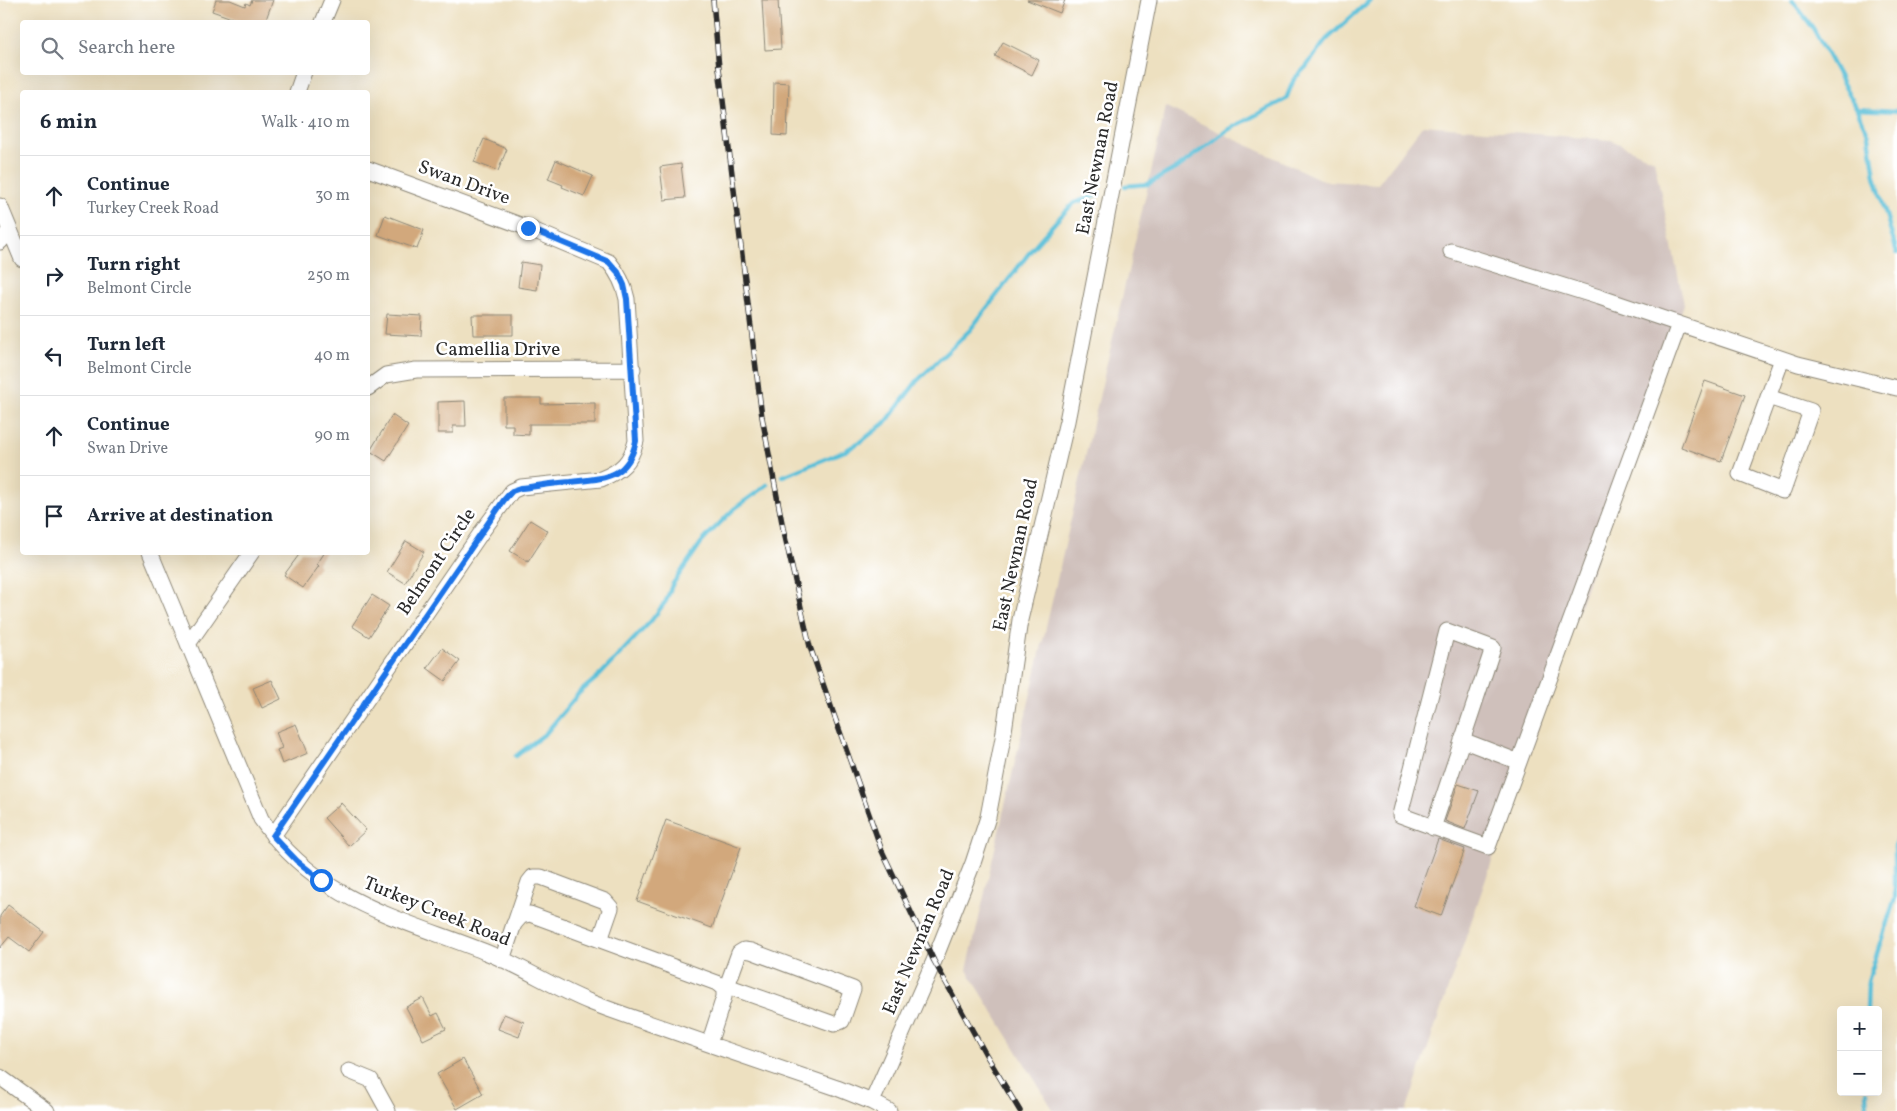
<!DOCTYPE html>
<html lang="en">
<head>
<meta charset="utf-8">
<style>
	body { margin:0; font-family:Vollkorn,serif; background:#f2f2f3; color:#1f2937 }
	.controls { position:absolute; right:15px; bottom:15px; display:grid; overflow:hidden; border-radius:5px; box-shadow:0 5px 20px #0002 }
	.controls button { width:45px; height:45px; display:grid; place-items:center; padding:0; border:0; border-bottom:1px solid #e0e1e3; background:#fff; color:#1f2937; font:25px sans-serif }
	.stop { position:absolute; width:15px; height:15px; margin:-11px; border:4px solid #1a73e8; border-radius:50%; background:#fff }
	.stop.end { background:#1a73e8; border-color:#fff; box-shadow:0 1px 5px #0008 }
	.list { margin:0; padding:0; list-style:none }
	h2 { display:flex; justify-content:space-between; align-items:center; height:65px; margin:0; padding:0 20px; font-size:21px }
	h2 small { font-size:16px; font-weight:400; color:#747a83 }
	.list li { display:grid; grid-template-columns:32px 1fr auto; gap:15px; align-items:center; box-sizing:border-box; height:80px; padding:0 20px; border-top:1px solid #e0e1e3 }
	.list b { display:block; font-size:19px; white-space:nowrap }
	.list p { margin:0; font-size:16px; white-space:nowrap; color:#747a83 }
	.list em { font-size:16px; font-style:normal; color:#747a83 }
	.icon { flex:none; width:28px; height:28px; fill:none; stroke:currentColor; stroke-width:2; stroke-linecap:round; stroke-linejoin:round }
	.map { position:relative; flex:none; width:1897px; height:1111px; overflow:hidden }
	.search { position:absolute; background:#fff; box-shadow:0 5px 20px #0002; left:20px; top:20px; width:350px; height:55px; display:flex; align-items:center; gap:12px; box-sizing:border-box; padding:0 18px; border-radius:5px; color:#747a83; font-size:19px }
	.panel { position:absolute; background:#fff; box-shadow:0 5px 20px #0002; left:20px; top:90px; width:350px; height:465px; border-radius:5px }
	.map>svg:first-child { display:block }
	.industrial { fill:#cfc0bb }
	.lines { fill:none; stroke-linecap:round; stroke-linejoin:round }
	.stream { stroke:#5abfd8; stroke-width:4.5 }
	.building { fill:#d2a87b }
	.minor-casing { stroke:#8c8676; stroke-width:17 }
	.minor { stroke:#fff; stroke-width:15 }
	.rail-casing { stroke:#2b2b2b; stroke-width:5.5 }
	.rail { stroke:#fff; stroke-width:4; stroke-dasharray:11; stroke-linecap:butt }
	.route { stroke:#1a73e8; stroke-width:6 }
	.labels { text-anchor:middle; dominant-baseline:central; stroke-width:5; stroke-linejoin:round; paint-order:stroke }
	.street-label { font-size:19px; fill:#2b2b2b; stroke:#fff }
</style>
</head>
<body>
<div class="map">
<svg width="1897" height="1111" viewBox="0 0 1897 1111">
	<rect width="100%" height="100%" fill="#fff"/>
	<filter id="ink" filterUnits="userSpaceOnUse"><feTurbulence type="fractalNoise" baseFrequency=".02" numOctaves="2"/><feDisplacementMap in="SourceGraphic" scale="10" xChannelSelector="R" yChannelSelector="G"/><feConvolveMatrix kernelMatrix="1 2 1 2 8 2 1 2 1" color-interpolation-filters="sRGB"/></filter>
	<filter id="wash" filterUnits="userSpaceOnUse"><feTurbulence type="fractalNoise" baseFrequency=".0096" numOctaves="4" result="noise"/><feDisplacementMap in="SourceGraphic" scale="20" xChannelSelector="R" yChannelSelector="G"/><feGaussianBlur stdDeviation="1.12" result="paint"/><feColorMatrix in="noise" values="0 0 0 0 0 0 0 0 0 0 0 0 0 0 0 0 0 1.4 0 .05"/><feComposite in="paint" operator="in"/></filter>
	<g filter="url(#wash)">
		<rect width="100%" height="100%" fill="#ede0c0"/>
		<path class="industrial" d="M1166,107L1324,181L1378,184L1423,125L1611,140L1654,160L1684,304L1406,1111H1054L967,970Z"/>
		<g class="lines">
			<path class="stream" d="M1792,0L1813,28L1857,109L1869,136L1875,176L1897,253
				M1857,109L1897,111
				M1125,186L1148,184L1180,166L1226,131L1286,99L1294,79L1306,67L1326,40L1370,0
				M783,476L845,451L863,440L887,421L917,381L970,330L1036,244L1059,218L1074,203L1099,194
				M516,756L546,733L579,693L600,675L651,621L666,601L672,585L701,543L714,529L734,509L767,485
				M1867,1010L1868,981L1895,898V846L1897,838
				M1866,1092L1867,1111"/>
		</g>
		<g id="blocks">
			<path class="building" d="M216,0H230L245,6L246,3L250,5L252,0H273L265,22H243L212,11Z
				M762,0H778L781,49L765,50Z
				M1027,0H1065L1060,13Z
				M1003,42L1039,60L1032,75L995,56Z
				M774,82L789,83L787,136L773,135Z
				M484,139L507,149L498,171L474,162Z
				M556,160L593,176L584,196L562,187L563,185L548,179Z
				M681,164L685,198L664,200L660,167Z
				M385,215L424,230L417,249L378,235Z
				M521,262L540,265L537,290L518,287Z
				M387,314L422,316L421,336L385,334Z
				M472,315H513V335H473Z
				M1705,381L1745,395L1721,461L1681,447Z
				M504,398H541V404L595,403V424H529V435L513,434V425H504Z
				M465,401L466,426H453V433H438V402Z
				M392,415L408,426L386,461L370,451Z
				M530,520L548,531L528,562L510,551Z
				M406,541L424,552L405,583L387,572Z
				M301,552H325L317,564L319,566L303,588L284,575Z
				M372,595L389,606L369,637L352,626Z
				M442,648L460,661L445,681L427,668Z
				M272,680L281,699L262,708L253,688Z
				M296,724L308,753L282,764L277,750L282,748L276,732Z
				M1458,784L1479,791L1465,829L1445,821Z
				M341,803L366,830L349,846L324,818Z
				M666,820L741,847L712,928L637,901Z
				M1438,839L1465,849L1441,916L1414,906Z
				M8,905L44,932L29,952L9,937L0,948V916Z
				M423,998L432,1016L438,1013L446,1029L423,1040L406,1007Z
				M504,1014L524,1022L519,1037L498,1029Z
				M463,1059L483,1094L457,1109L437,1074Z"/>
		</g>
	</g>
	<g filter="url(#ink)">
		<use href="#blocks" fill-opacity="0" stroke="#8c8676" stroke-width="1"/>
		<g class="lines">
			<defs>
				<path id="minor" d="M323,22L332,0
					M297,92L304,72
					M0,206L22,259
					M0,242L10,230
					M1451,251L1599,297L1798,364L1897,388
					M368,388L386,375L416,370L633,369
					M1768,397L1811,411L1783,491L1740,474L1782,359
					M150,552L261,819C318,902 400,918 488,953C523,967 555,988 590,1002C620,1014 652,1024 683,1035C734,1053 785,1070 837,1088L872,1102L889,1111
					M188,644L252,552
					M1462,740L1519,762
					M1433,828L1493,648L1447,631L1400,815L1488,847L1679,324
					M273,836L483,530L512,491L521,487L601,479C621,471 631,462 636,441L627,299C624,284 619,274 609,262L528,228L368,169
					M515,923L529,882L533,877H541L605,901L611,908L600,940
					M502,960L514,924L521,916L530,914L717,983L724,989V997L709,1044
					M724,989L727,986L834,1024L842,1021L853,989L751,951L744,950L739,953L727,986
					M349,1071L371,1080L388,1111
					M0,1077L47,1111
					M872,1102L934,961L973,863L988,817L1003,738L1020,620L1067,421L1149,0"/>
			</defs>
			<use href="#minor" class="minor-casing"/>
			<use href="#minor" class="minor"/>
			<defs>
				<path id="rail" d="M713,0L719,68L762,417L783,528L810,647L882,851L934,961L985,1053L1020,1111"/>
			</defs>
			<use href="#rail" class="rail-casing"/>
			<use href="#rail" class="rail"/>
		</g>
	</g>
	<g class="lines" filter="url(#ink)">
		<path class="route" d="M321,880L297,861L273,836L504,500L512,491L521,488C538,486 554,483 571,482C604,478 628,479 636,441L627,299L624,285L618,272L609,262L528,228"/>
	</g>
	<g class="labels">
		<g class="street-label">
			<text transform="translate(1098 158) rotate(-79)">East Newnan Road</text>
			<text transform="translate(464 183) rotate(20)">Swan Drive</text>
			<text x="498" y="350">Camellia Drive</text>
			<text transform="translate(1016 555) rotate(-78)">East Newnan Road</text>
			<text transform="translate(437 562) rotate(-56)">Belmont Circle</text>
			<text transform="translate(437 912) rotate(22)">Turkey Creek Road</text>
			<text transform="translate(919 942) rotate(-67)">East Newnan Road</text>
		</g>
	</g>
</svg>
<div class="controls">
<button>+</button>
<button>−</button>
</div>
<div class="stop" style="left:321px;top:880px"></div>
<div class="stop end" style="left:528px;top:228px"></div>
<div class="search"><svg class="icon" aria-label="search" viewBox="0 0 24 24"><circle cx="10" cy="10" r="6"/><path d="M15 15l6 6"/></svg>Search here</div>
<section class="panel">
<h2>6 min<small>Walk · 410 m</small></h2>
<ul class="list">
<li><svg class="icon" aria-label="ahead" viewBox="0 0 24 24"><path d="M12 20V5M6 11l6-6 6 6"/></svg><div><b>Continue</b><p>Turkey Creek Road</p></div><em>30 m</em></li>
<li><svg class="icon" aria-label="right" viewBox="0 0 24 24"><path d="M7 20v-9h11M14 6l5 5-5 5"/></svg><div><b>Turn right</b><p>Belmont Circle</p></div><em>250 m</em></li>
<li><svg class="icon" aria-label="left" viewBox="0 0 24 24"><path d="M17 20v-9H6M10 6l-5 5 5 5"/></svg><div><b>Turn left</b><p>Belmont Circle</p></div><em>40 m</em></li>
<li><svg class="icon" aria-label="ahead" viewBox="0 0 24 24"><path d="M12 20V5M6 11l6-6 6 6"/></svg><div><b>Continue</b><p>Swan Drive</p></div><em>90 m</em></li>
<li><svg class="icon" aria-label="arrive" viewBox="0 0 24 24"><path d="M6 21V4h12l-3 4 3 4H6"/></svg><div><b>Arrive at destination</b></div></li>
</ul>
</section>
</div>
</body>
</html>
